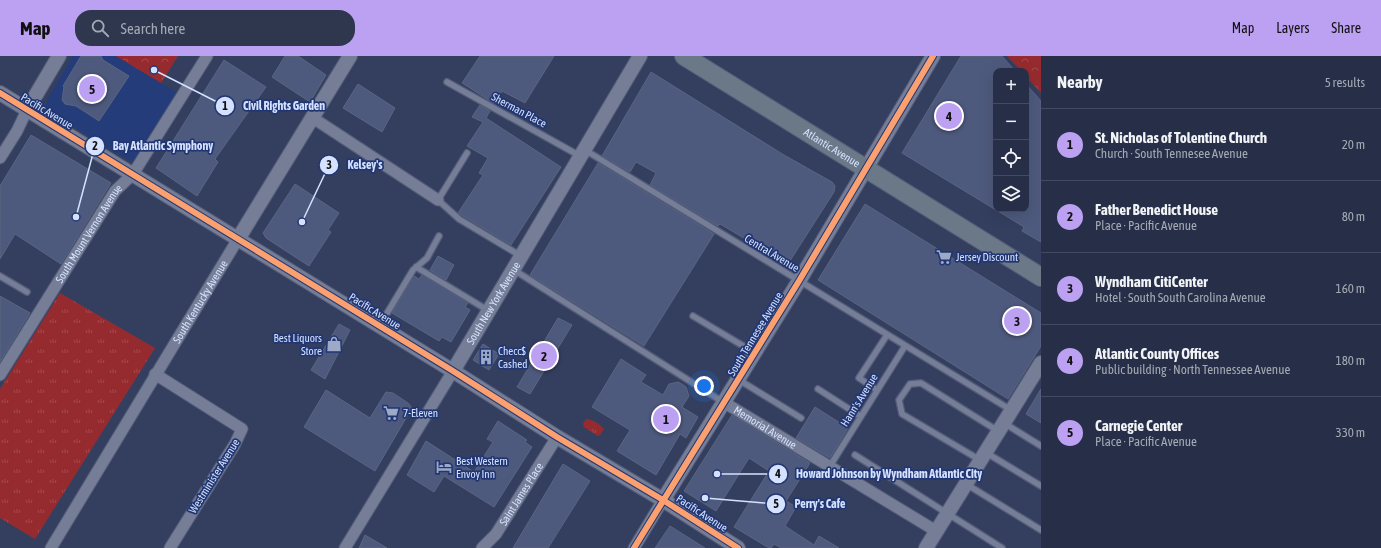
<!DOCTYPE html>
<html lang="en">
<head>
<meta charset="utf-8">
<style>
	body { margin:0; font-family:"Asap Condensed",sans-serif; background:#2f374f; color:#f1f3f6 }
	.controls { position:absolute; right:12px; top:12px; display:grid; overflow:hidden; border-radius:8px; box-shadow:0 4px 16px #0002 }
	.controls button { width:36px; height:36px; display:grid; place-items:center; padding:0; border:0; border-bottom:1px solid #434a60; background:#272f48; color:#f1f3f6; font:20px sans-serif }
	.you { position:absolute; left:704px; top:330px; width:14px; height:14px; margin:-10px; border:3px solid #fff; border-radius:50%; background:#1a73e8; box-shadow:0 0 0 6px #1a73e833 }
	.badge { display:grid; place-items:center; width:26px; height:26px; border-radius:50%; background:#bca0f2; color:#111; font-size:13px; font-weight:700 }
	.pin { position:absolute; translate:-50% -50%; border:2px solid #fff; box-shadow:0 1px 4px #0006 }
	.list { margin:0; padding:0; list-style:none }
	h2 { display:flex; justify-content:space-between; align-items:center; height:52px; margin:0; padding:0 16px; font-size:17px }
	h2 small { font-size:13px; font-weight:400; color:#a4a9b4 }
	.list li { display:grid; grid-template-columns:26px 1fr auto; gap:12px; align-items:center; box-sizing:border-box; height:72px; padding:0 16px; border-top:1px solid #434a60 }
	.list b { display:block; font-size:15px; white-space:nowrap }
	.list p { margin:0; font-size:13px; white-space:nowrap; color:#a4a9b4 }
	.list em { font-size:13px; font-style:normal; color:#a4a9b4 }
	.icon { flex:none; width:22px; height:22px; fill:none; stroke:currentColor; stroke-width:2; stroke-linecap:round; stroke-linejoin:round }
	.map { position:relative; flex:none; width:1041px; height:492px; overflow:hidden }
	header { display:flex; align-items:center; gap:24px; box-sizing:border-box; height:56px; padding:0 20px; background:#bca0f2; color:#111 }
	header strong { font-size:19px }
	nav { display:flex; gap:22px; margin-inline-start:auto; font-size:14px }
	.search { width:280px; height:36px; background:#2f374f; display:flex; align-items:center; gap:10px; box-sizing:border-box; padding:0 14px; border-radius:16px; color:#a4a9b4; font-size:15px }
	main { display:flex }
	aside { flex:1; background:#272f48 }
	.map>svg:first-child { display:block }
	.built { fill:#253c7a }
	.grass { fill:url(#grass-tufts) }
	.park { fill:url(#park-crowns) }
	.building { fill:#4e5a7d; stroke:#5a6580 }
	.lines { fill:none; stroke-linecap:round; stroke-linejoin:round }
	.service-casing { stroke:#535c78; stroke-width:8 }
	.minor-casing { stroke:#535c78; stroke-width:13 }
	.tertiary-casing { stroke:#535c78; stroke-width:16 }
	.trunk-casing { stroke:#535c78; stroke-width:20 }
	.service { stroke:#757e96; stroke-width:5.5 }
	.minor { stroke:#757e96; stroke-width:11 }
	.tertiary { stroke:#757e96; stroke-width:14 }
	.trunk { stroke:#6b7888; stroke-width:18 }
	.cycleway-casing { stroke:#213673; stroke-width:8 }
	.cycleway { stroke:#fca06f; stroke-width:6 }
	.labels { text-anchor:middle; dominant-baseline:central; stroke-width:3.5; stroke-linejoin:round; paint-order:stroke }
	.street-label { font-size:11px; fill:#d4e2ff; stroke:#213673 }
	.poi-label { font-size:11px; fill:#d4e2ff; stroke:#213673; text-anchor:start }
	.leader { fill:none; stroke:#d4e2ff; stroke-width:1.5 }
	.callout-dot { fill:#d4e2ff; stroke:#213673; stroke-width:1.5 }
	.mark-label { font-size:12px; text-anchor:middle; font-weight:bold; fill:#111 }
	.callout-label { font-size:12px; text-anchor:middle; font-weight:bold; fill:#d4e2ff; stroke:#213673; stroke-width:3.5; stroke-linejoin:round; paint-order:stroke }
</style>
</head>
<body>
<header>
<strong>Map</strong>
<div class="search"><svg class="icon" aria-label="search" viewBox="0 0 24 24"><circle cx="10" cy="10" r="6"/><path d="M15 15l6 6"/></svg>Search here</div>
<nav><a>Map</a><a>Layers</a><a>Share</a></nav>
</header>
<main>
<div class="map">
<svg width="1041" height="492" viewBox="0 0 1041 492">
	<defs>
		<pattern id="grass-tufts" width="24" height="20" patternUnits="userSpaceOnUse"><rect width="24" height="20" fill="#962b2f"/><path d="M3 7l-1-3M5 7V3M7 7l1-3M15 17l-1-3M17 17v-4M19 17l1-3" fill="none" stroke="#a4494e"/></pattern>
		<pattern id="park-crowns" width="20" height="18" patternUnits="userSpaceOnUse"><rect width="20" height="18" fill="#962b2f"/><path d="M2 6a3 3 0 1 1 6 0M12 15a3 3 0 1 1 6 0" fill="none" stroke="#a4494e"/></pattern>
	</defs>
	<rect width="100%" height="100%" fill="#343f60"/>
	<path class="built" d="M73,0H116L179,38L134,105H130L53,58L46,50L47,44Z"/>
	<path class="grass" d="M60,237L155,292L35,483L0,462V333Z
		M586,363C592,363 601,369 604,373L600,379L598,380L584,371L583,368Z"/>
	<path class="park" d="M116,0H178L161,27Z
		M1007,0H1041V37L1026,21V15H1021Z"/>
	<path class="building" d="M81,0H101L103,4L129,20L99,65L76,50L65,48L62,44L64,31L63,30Z
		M285,0H298L326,19L310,46L272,21Z
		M480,0H554L525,47L502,35L495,48L462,27Z
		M961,0H1002L1015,15H996V153H1026V28L1041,45V186L1022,175L1024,171L902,97Z
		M224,4L266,31L215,103L218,106L197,140L156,112Z
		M651,16L784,99L832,126L835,130L834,136L788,208L720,168L718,170L650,129L656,117L636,106L630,116L602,100Z
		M358,28L395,52L382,76L343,52Z
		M480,49L490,55L486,62L561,111L511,189L458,157L483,119L479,117L488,102L467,90L483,66L472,61Z
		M31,79L111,127L61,208L15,178L0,203V130Z
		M598,107L714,178L644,290L530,219Z
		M295,128L339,157L328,174L331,176L309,210L266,182L263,177Z
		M865,148L1041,257V290L1008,343L818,224Z
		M438,200L454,209L446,224L430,214Z
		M422,219L468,247L465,251L470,254L451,286L442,281L439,285L392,257L414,220L419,223Z
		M0,240L30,257L0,306Z
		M558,262L572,269L530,338L517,331Z
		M339,268L350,274L325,323L311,314Z
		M483,288L499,298L489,314L473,304Z
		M621,303L646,319L641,326L663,339L669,328L678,326L682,328L686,331L689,340L682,351L698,361L686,382L680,378L656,419L617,395L630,374L592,351Z
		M1041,333V367L1026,358Z
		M326,334L370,362L386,336L393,337L408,347L412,352L375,415L304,371Z
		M815,351L848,372L830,402L796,382Z
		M732,359L810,407L786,445L796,451L785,470L814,489L819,480L839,492H781L774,488L771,492H769L734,471L769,415L749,402L716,455L684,435Z
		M498,365L527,384L525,386L532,391L494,451L444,420L434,436L407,419L426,385L474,416L493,386L487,383Z
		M563,408L590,425L548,492H513Z
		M670,470L705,492H655Z
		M365,479L387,492H359Z"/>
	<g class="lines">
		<defs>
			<path id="service" d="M447,26L580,100
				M585,94L1011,354
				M467,97L438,144L459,163L521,200
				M416,211L489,255
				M514,214L723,346
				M0,220L27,236
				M693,260L755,297
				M380,269L413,214L427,202L439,180
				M739,324L801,362
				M818,333L860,360
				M877,334L859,322L887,279
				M1004,367L1041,390
				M985,396L1041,430
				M855,399L1002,492
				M980,404L902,358L899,344L910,328L921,327L998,375
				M830,410L905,290
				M966,428L1041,474"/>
			<g id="minor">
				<path d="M313,62L438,144"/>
				<path d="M0,102L17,75L27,54"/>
				<path d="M155,318L242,373L235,388L170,492"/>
				<path id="s1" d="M0,319L115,135L133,118L207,0"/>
				<path id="s2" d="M725,347L936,475"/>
				<path id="s3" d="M51,492L238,183"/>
				<path d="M345,492L453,315"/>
				<path id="s4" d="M482,492L496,478L557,381"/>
				<path d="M634,492L663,444"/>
			</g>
			<g id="tertiary">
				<path d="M0,37L453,315L557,381L663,444L738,492"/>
				<path d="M27,54L59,0"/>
				<path d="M238,183L350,0"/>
				<path id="s5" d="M453,315L640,0"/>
				<path d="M663,444L799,225L933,0"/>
				<path d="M926,492L1041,307"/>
			</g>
			<g id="trunk">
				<path id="s6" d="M684,0L1041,221"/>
			</g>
		</defs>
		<use href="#service" class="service-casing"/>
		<use href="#minor" class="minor-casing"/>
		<use href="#tertiary" class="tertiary-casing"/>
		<use href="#trunk" class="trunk-casing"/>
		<use href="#service" class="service"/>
		<use href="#minor" class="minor"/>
		<use href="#tertiary" class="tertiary"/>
		<use href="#trunk" class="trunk"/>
		<defs>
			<path id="cycleway" d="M0,37L453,315L557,381L663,444L738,492
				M634,492L799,225L933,0"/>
		</defs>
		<use href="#cycleway" class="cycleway-casing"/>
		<use href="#cycleway" class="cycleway"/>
	</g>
	<defs>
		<symbol id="supermarket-bare" viewBox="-9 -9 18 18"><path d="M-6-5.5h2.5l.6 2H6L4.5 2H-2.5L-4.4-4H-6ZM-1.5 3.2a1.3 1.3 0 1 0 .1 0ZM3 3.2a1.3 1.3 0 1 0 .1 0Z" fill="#9ca9c7" stroke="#213673" stroke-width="2.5" paint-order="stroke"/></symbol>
		<symbol id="shop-bare" viewBox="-9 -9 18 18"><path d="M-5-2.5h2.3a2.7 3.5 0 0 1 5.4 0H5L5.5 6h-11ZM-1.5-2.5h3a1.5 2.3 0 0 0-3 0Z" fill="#9ca9c7" stroke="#213673" stroke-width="2.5" paint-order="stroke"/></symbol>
		<symbol id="building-bare" viewBox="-9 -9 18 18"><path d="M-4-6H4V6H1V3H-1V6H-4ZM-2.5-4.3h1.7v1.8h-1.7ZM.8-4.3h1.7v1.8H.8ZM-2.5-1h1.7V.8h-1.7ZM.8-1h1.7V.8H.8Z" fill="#9ca9c7" stroke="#213673" stroke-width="2.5" paint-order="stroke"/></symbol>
		<symbol id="hotel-bare" viewBox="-9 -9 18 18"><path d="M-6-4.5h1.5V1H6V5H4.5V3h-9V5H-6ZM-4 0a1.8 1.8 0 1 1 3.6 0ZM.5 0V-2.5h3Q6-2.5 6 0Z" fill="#9ca9c7" stroke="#213673" stroke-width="2.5" paint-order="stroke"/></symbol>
	</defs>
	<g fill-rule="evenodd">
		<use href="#supermarket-bare" x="933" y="190" width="22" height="22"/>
		<use href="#shop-bare" x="323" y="277" width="22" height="22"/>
		<use href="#building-bare" x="475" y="290" width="22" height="22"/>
		<use href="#supermarket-bare" x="380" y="346" width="22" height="22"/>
		<use href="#hotel-bare" x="433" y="400" width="22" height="22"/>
	</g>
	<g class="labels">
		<g class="street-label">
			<text transform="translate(519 54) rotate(28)">Sherman Place</text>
			<text transform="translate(47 55) rotate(31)">Pacific Avenue</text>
			<text stroke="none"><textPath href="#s6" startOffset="174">Atlantic Avenue</textPath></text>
			<text stroke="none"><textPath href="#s1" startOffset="167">South Mount Vernon Avenue</textPath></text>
			<text transform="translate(772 197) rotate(31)">Central Avenue</text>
			<text stroke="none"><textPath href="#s3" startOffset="288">South Kentucky Avenue</textPath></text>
			<text stroke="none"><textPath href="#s5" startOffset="79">South New York Avenue</textPath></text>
			<text transform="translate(375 255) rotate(32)">Pacific Avenue</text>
			<text transform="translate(755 278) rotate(-59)">South Tennesee Avenue</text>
			<text transform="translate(859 344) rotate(-58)">Hann's Avenue</text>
			<text stroke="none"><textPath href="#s2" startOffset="47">Memorial Avenue</textPath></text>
			<text transform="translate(214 420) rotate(-58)">Westminister Avenue</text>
			<text stroke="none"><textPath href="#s4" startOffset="67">Saint James Place</textPath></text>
			<text transform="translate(702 457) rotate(33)">Pacific Avenue</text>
		</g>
		<g class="poi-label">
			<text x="956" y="201">Jersey Discount</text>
			<text x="322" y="282" text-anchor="end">Best Liquors<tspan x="322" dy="13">Store</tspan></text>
			<text x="498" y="295">Checc$<tspan x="498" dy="13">Cashed</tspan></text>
			<text x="403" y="357">7-Eleven</text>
			<text x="456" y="405">Best Western<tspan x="456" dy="13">Envoy Inn</tspan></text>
		</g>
	</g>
	<path class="leader" d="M154 14L225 50M76 161L95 90M302 166L329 109M717 418L778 418M705 442L776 448"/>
	<g class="callout-dot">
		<circle cx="154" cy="14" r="4"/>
		<circle cx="76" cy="161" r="4"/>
		<circle cx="302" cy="166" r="4"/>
		<circle cx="717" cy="418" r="4"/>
		<circle cx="705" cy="442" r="4"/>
		<circle cx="225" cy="50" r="10"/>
		<circle cx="95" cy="90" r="10"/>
		<circle cx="329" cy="109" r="10"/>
		<circle cx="778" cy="418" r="10"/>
		<circle cx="776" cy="448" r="10"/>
	</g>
	<g class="mark-label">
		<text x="225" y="54">1</text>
		<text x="95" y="94">2</text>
		<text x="329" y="113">3</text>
		<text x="778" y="422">4</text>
		<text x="776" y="452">5</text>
	</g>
	<g class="callout-label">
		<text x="284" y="54">Civil Rights Garden</text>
		<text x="163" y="94">Bay Atlantic Symphony</text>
		<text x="365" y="113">Kelsey's</text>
		<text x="889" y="422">Howard Johnson by Wyndham Atlantic City</text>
		<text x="820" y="452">Perry's Cafe</text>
	</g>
</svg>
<div class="controls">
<button>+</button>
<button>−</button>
<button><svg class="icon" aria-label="locate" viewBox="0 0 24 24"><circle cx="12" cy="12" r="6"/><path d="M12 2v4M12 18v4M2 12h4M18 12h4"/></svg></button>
<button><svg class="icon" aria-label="layers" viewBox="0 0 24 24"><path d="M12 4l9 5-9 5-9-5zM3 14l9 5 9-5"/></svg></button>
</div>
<div class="you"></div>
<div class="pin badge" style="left:666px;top:363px">1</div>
<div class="pin badge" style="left:544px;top:300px">2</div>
<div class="pin badge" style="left:1017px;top:265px">3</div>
<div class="pin badge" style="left:949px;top:60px">4</div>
<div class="pin badge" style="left:92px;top:33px">5</div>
</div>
<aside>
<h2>Nearby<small>5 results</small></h2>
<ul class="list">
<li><span class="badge">1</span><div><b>St. Nicholas of Tolentine Church</b><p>Church · South Tennesee Avenue</p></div><em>20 m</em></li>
<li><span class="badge">2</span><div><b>Father Benedict House</b><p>Place · Pacific Avenue</p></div><em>80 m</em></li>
<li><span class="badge">3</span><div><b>Wyndham CitiCenter</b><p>Hotel · South South Carolina Avenue</p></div><em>160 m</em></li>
<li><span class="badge">4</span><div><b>Atlantic County Offices</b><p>Public building · North Tennessee Avenue</p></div><em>180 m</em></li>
<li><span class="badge">5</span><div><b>Carnegie Center</b><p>Place · Pacific Avenue</p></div><em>330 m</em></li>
</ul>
</aside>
</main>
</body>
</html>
